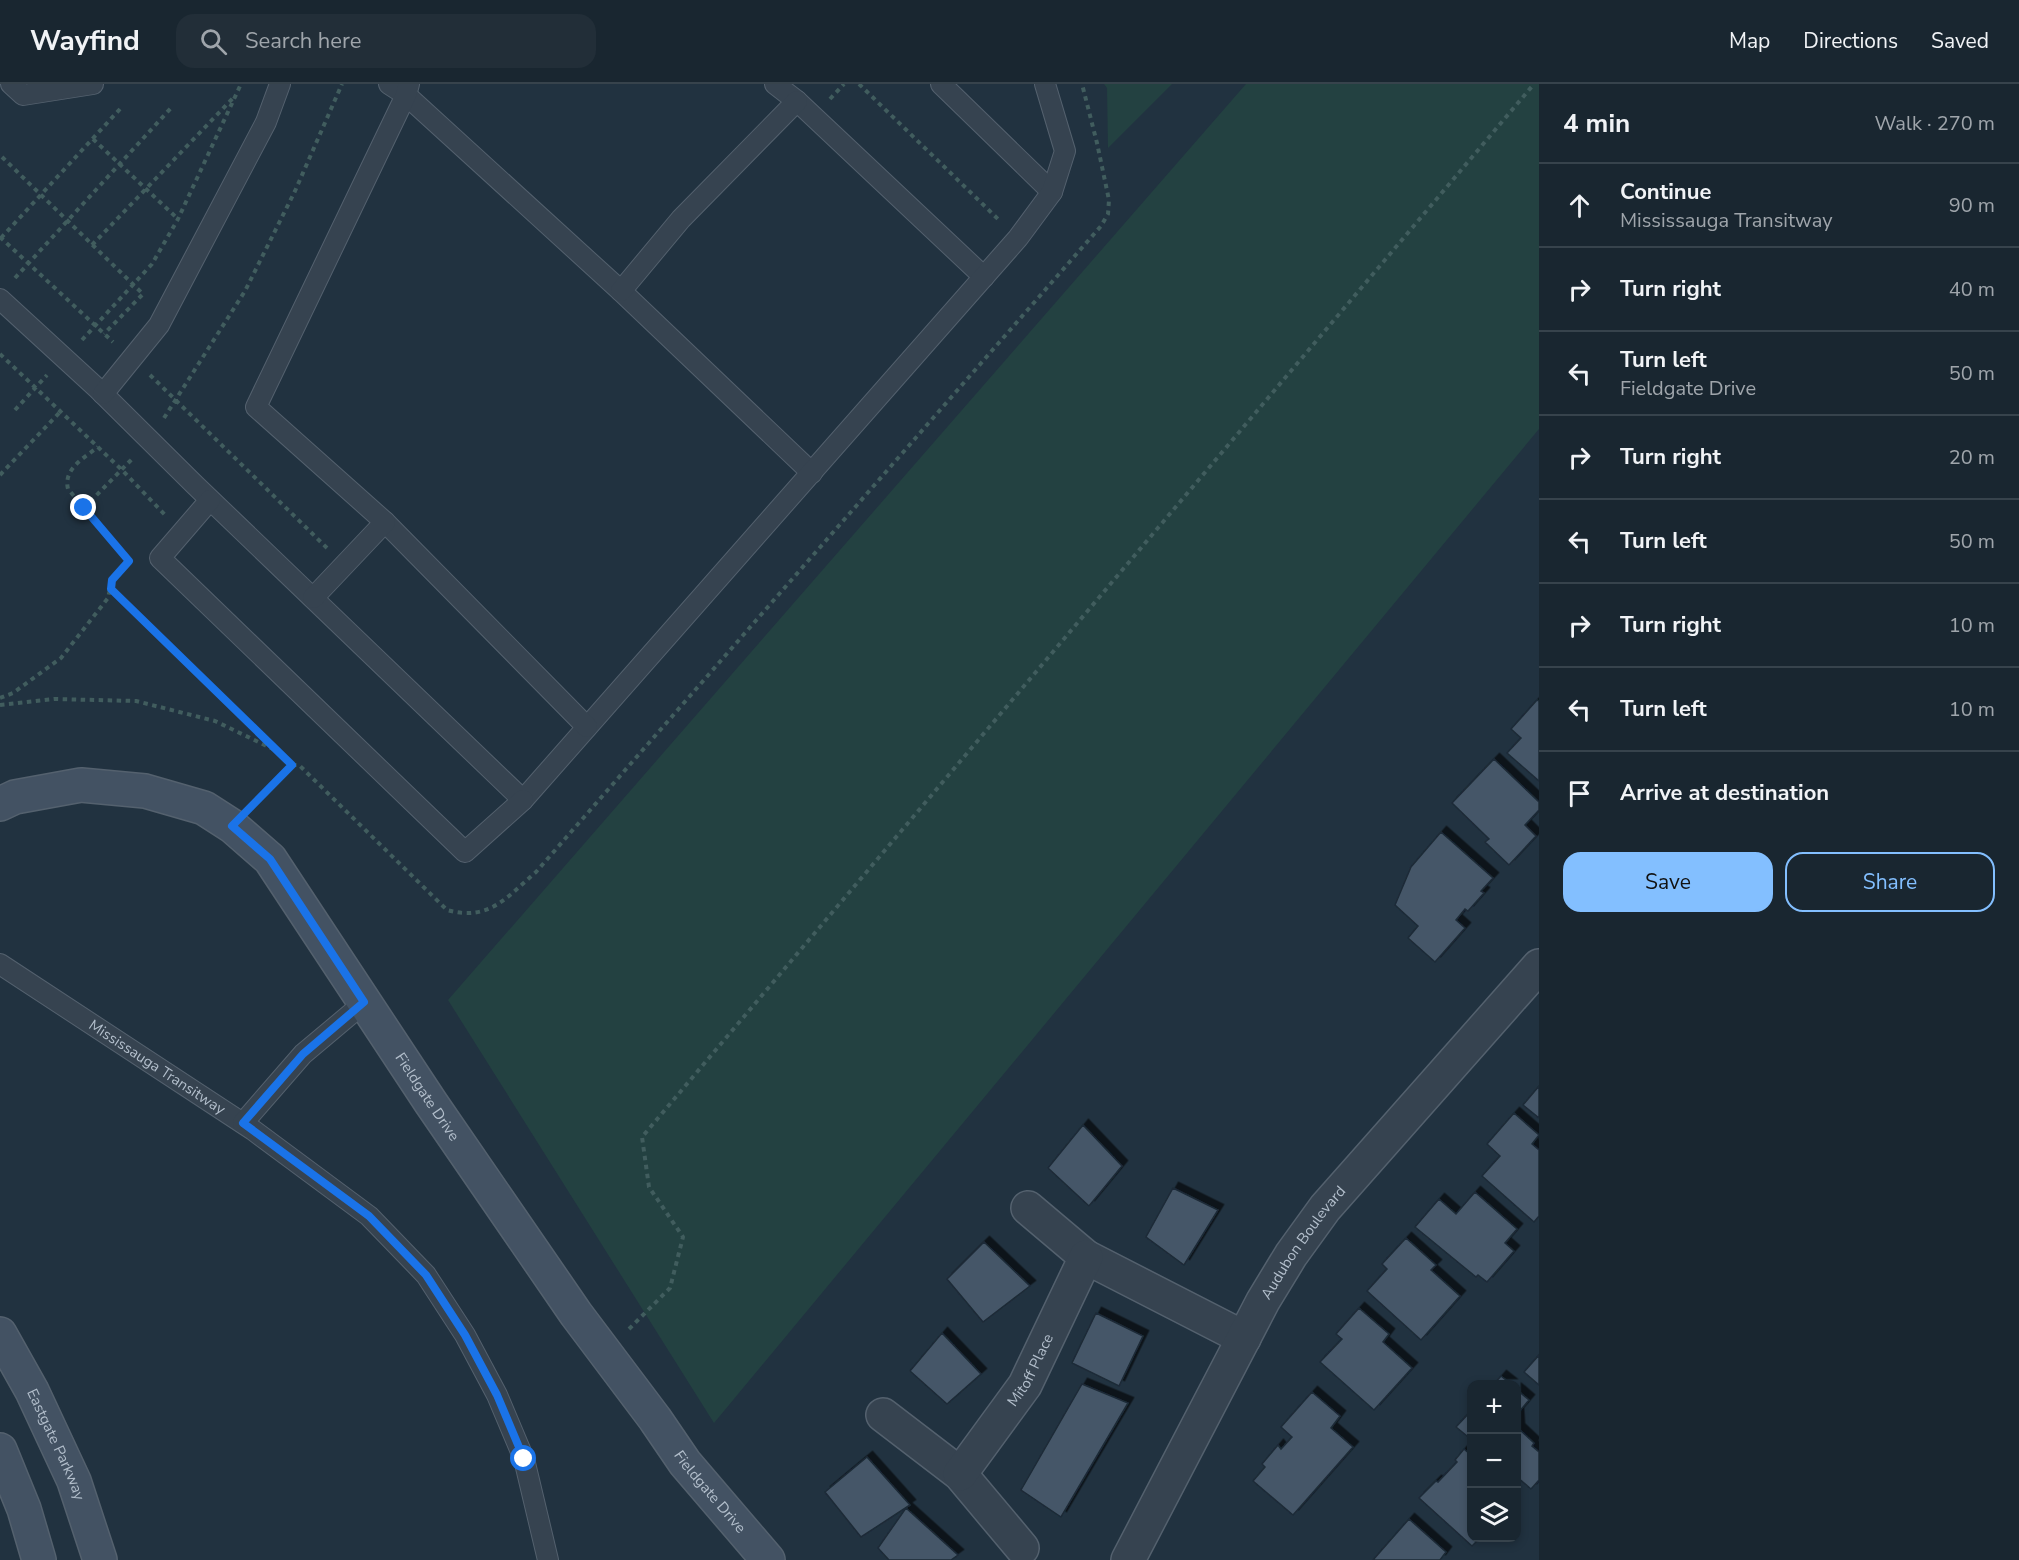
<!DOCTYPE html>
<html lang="en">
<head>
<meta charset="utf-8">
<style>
	body { margin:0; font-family:"Nunito Sans",sans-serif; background:#222e38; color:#f1f3f6 }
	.controls { position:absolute; right:18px; bottom:18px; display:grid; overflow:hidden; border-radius:12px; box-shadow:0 3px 9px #0003 }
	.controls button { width:54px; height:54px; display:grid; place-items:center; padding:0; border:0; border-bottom:2px solid #37434c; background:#192630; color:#f1f3f6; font:30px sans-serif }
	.stop { position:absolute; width:18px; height:18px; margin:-14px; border:4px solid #1a73e8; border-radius:50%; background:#fff }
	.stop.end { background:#1a73e8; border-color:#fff; box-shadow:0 2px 6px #0008 }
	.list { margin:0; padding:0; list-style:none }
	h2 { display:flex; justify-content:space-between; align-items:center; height:78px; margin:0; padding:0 24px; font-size:26px }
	h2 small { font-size:20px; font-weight:400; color:#9fa5ab }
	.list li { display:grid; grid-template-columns:39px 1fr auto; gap:18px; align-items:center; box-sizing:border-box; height:84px; padding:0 24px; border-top:2px solid #37434c }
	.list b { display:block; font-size:22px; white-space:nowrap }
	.list p { margin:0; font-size:20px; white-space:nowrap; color:#9fa5ab }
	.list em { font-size:20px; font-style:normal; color:#9fa5ab }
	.actions { display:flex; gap:12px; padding:18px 24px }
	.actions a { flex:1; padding:14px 0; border:2px solid #83bfff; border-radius:18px; text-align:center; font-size:21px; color:#83bfff }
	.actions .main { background:#83bfff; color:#111 }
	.icon { flex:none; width:33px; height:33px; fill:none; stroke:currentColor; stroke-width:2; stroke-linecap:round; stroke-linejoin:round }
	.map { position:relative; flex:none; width:1539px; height:1476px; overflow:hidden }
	header { display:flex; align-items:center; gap:36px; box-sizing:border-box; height:84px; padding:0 30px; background:#192630; border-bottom:2px solid #37434c }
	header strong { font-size:28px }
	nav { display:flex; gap:33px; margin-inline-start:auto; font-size:21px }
	.search { width:420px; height:54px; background:#222e38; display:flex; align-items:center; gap:15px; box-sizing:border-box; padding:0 21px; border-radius:18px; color:#9fa5ab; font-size:22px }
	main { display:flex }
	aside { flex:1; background:#192630 }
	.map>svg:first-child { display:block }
	.green { fill:#234141 }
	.building { fill:#455767; stroke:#1d2a37; stroke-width:1.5; filter:url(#shadow) }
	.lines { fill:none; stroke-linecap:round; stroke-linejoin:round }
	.lane-casing { stroke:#54616e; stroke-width:22 }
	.street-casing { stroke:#54616e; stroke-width:36 }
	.secondary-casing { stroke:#54616e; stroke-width:36 }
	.path { stroke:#415d5e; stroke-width:4; stroke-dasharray:4.5 4.5; stroke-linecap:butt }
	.lane { stroke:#364350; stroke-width:20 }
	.street { stroke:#364350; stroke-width:33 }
	.secondary { stroke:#435263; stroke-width:33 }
	.route { stroke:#1a73e8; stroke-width:8 }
	.labels { text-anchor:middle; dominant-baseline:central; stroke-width:5; stroke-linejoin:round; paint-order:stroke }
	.street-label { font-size:15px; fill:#b2becb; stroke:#1b2835 }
</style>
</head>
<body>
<header>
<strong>Wayfind</strong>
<div class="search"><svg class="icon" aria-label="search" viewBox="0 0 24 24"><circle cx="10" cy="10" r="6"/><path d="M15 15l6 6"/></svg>Search here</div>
<nav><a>Map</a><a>Directions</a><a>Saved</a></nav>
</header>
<main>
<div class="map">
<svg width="1539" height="1476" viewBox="0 0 1539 1476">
	<defs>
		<filter id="shadow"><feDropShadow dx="5.5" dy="-5.5" stdDeviation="0" flood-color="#0009"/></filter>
	</defs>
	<rect width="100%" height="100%" fill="#213240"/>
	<path class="green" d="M1104,0H1172L1108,64L1107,4Z
		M1246,0H1539V345L714,1339L448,916Z"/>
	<path class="building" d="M1537,616L1539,617V697L1507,669L1521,654L1511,645Z
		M1494,675L1539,718V726L1525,741L1536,752L1509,781L1485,758L1489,755L1452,719Z
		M1441,748L1493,794L1481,807L1484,809L1468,827L1465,825L1456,836L1465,844L1435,878L1408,854L1418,842L1395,821L1411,783Z
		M1539,1002V1034L1523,1021Z
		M1514,1029L1539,1051L1532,1060L1539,1066V1132L1534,1138L1482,1092L1500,1072L1487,1060Z
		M1083,1041L1122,1082L1089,1122L1048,1084Z
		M1173,1104L1218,1126L1184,1181L1146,1153Z
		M1475,1108L1517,1145L1505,1159L1514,1167L1487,1198L1478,1191L1476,1193L1415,1143L1439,1115L1456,1130Z
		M1406,1154L1436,1181L1431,1186L1460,1212L1421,1256L1367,1207L1387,1185L1382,1180Z
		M984,1158L1030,1202L983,1238L947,1195Z
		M1359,1224L1389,1250L1383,1258L1412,1284L1374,1326L1320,1278L1342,1255L1336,1250Z
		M1096,1229L1143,1252L1119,1302L1072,1279Z
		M942,1249L981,1290L947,1320L910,1287Z
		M1539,1271V1301L1524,1288Z
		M1501,1292L1511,1300H1494Z
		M1082,1300L1128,1319L1061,1433L1021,1406Z
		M1516,1305L1529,1316L1518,1329L1519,1345L1534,1359L1532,1362L1539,1368V1396L1531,1405L1516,1392Z
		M1312,1308L1340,1332L1331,1344L1353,1363L1293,1431L1253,1397L1265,1383L1262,1380L1278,1361L1281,1365L1292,1353L1281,1343Z
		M1472,1326V1356L1456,1343Z
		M1464,1365L1472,1372V1454H1480L1472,1462L1419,1414L1436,1397L1438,1398L1457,1378L1455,1376Z
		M867,1373L910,1421L861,1453L825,1408Z
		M906,1424L958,1471L951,1476H889L878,1464Z
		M1409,1435L1446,1468L1440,1476H1373Z"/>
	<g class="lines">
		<defs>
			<g id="lane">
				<path d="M11,0L23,11L93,0"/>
				<path d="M389,0L406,11L621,207L812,389"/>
				<path d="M775,0L797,17L984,193"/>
				<path d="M941,0L1052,108"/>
				<path d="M621,207L681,135L797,17"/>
				<path d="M0,215L98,305L195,401L523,716L1018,154L1052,108L1065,67L1045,0"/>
				<path d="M103,310L159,241L266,38L280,0"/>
				<path d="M210,416L160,474L465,768L523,716"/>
				<path d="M385,438L587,643"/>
				<path d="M313,514L385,438L256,323L406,11L409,0"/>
				<path id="s1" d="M0,880L253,1046L369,1132L426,1191L465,1251L497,1311L524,1375L548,1476"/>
				<path d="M243,1039L303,970L365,918"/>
			</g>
			<g id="street">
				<path d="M1028,1124L1086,1173L1244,1254"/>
				<path d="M883,1331L960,1390L1022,1464"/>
				<path id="s2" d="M960,1390L1025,1301L1086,1173"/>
				<path id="s3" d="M1128,1476L1263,1217L1291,1171L1325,1124L1539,882"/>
			</g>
			<g id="secondary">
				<path id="s4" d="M0,720L15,713L81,701L145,707L204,724L232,742L270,775L431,1019L576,1230L655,1335L685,1379L768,1476"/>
				<path id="s5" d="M0,1250L32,1307L74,1397L100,1476"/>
				<path d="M0,1366L24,1425L39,1476"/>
			</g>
		</defs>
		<use href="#lane" class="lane-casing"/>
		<use href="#street" class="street-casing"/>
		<use href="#secondary" class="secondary-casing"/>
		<path class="path" d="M859,0L1000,137
			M830,15L844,0
			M93,55L178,135
			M2,73L143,210L104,250
			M0,153L113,258
			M1,154L120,25
			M92,161L235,12
			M15,194L171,24
			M82,256L152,180L178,135L241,0
			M0,270L122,386L165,431
			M150,291L327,464
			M15,326L47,291
			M164,334L245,207L295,107L342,0
			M0,391L61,327
			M84,424L132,375
			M111,505L292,681L255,719
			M0,614L13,609L61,574L108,514L112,496L129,477L68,405C63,385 84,374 98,363
			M0,621L54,615L136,617L215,637L275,666
			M292,681H299L447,826C489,838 507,813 536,788L1101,142L1108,130L1109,116L1097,59L1082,0
			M629,1245L670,1204L683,1153L649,1103L642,1053L1534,0"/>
		<use href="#lane" class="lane"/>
		<use href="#street" class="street"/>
		<use href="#secondary" class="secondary"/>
	</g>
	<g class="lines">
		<path class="route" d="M84,424L129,477L112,496L111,505L292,681L232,742L270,775L364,918L303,970L243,1039L369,1132L426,1191L465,1251L497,1311L524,1375"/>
	</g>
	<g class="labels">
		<g class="street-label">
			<text stroke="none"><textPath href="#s1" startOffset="188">Mississauga Transitway</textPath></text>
			<text stroke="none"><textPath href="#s4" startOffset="578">Fieldgate Drive</textPath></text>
			<text stroke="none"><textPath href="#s3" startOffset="363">Audubon Boulevard</textPath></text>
			<text stroke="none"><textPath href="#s2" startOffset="126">Mitoff Place</textPath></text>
			<text stroke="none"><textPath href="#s5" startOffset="124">Eastgate Parkway</textPath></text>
			<text stroke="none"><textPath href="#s4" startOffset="1064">Fieldgate Drive</textPath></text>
		</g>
	</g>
</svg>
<div class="controls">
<button>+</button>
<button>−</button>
<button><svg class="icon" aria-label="layers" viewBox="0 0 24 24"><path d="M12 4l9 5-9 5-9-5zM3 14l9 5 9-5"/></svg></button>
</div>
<div class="stop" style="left:524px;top:1375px"></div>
<div class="stop end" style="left:84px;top:424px"></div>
</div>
<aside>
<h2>4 min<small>Walk · 270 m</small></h2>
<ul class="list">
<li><svg class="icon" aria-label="ahead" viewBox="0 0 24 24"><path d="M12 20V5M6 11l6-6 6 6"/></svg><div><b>Continue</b><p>Mississauga Transitway</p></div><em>90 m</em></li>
<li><svg class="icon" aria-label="right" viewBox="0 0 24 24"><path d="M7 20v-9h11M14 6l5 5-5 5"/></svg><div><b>Turn right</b></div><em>40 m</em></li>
<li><svg class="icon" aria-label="left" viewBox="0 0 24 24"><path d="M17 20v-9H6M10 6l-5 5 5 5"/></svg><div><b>Turn left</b><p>Fieldgate Drive</p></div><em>50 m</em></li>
<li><svg class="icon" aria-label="right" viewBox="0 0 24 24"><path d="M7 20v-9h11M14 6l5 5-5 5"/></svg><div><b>Turn right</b></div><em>20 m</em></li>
<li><svg class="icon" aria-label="left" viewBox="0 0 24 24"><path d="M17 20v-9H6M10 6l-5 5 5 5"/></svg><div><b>Turn left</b></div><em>50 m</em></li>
<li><svg class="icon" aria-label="right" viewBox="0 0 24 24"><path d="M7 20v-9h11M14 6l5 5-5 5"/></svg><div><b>Turn right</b></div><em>10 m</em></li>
<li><svg class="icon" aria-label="left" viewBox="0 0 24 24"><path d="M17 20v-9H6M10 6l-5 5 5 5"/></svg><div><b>Turn left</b></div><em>10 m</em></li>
<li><svg class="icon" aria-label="arrive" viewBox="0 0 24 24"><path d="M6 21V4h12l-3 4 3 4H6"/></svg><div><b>Arrive at destination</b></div></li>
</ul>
<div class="actions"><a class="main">Save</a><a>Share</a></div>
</aside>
</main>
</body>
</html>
